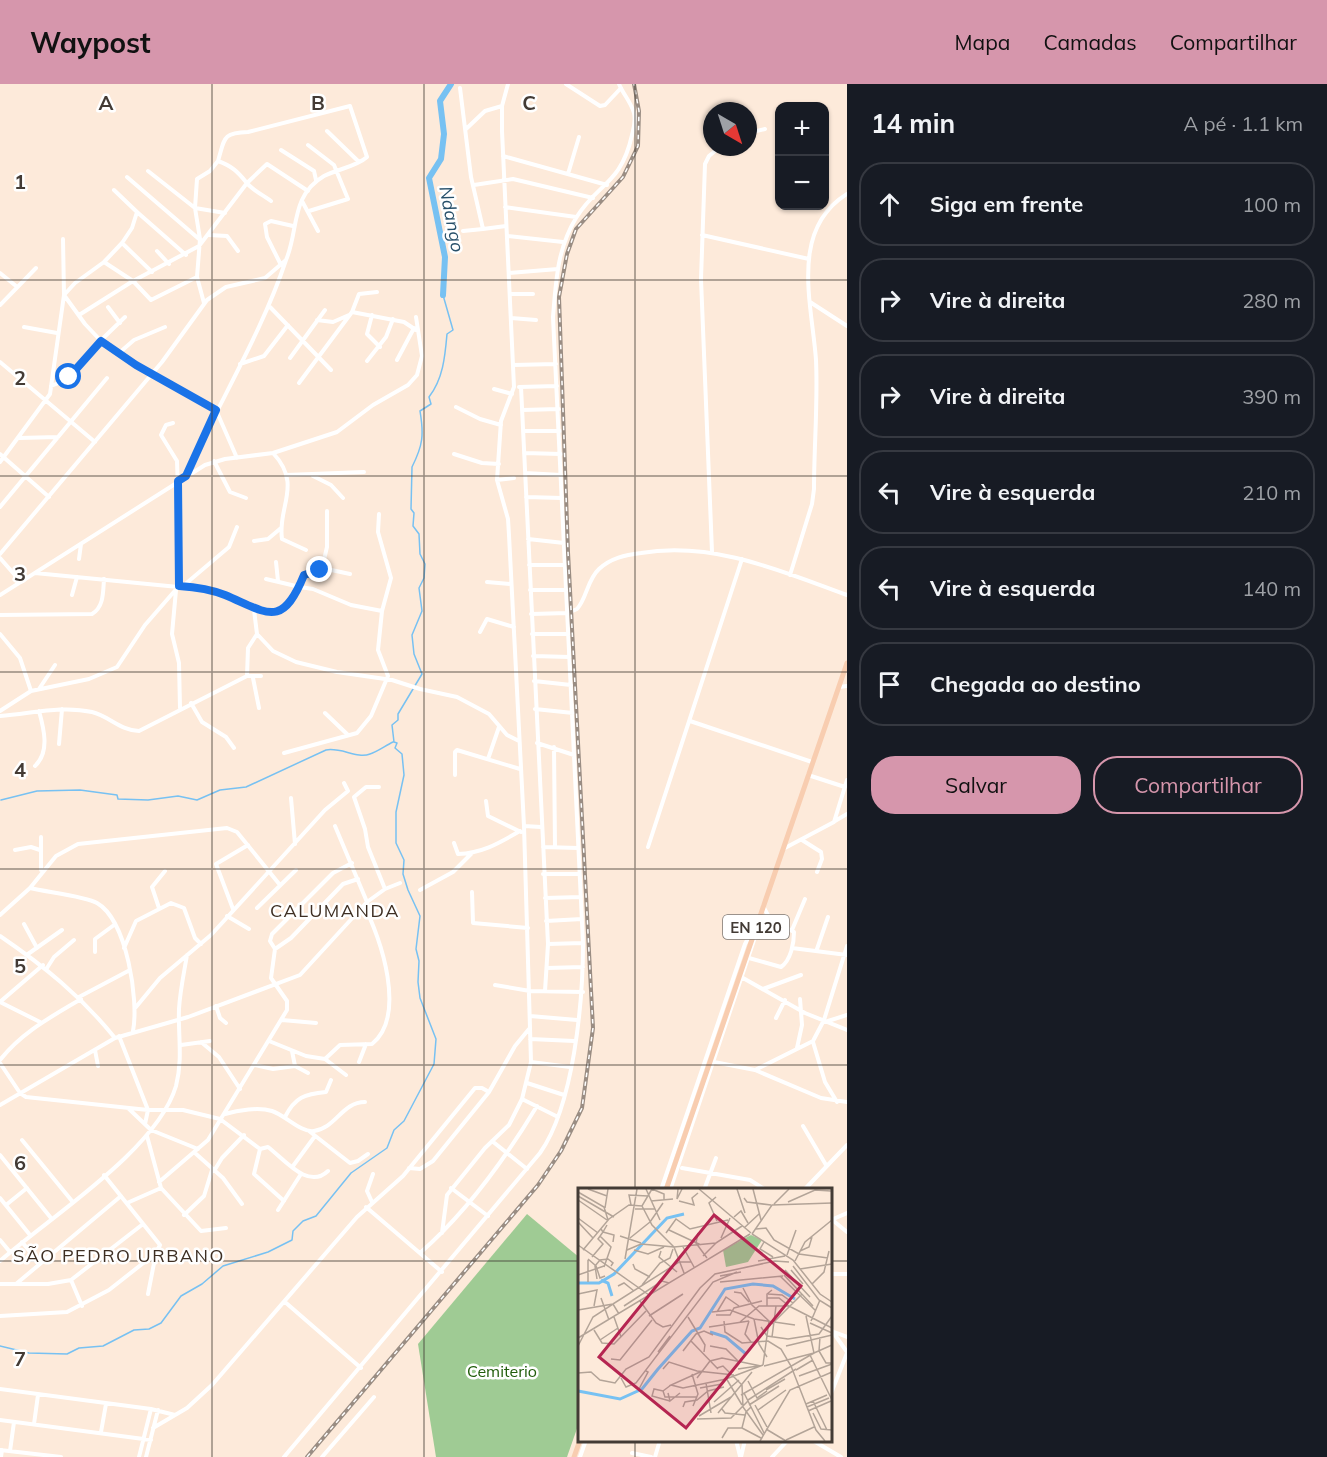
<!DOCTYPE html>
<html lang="pt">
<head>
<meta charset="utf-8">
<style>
	body { margin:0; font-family:Mulish,sans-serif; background:#20242c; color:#f1f3f6 }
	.controls { position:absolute; right:18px; top:18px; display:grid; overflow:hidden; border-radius:12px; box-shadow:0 2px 4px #0004 }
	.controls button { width:54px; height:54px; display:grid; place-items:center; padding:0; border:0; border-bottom:2px solid #363941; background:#171b24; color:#f1f3f6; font:30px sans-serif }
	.compass { position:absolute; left:703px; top:18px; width:54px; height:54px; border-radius:50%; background:#171b24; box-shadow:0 2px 4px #0004; rotate:141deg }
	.stop { position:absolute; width:18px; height:18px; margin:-14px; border:4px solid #1a73e8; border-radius:50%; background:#fff }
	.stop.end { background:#1a73e8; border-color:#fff; box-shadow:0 2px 6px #0008 }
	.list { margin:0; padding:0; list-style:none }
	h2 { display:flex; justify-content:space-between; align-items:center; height:78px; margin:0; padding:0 24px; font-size:26px }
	h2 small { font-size:20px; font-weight:400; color:#9ea1a6 }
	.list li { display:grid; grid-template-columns:39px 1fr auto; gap:18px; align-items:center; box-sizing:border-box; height:84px; margin:0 12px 12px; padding:0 12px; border:2px solid #363941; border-radius:24px }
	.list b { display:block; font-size:22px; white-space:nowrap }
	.list em { font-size:20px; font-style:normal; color:#9ea1a6 }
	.actions { display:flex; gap:12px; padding:18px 24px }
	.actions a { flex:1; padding:14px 0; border:2px solid #d696ac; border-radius:24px; text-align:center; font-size:21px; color:#d696ac }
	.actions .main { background:#d696ac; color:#111 }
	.icon { flex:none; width:33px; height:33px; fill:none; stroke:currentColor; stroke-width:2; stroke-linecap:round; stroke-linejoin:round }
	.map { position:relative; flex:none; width:847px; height:1373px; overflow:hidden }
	header { display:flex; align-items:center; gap:36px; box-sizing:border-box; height:84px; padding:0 30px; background:#d696ac; color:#111 }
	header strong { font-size:28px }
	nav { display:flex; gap:33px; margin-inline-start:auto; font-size:21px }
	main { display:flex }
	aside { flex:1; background:#171b24 }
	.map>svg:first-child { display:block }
	.green { fill:#9fcb94 }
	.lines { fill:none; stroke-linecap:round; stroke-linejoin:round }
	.stream { stroke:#77c1f2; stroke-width:1.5 }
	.river { stroke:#77c1f2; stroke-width:6 }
	.minor { stroke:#fff; stroke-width:4 }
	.major { stroke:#f8cdb0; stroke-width:5 }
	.rail-casing { stroke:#9a8d83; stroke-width:4 }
	.rail { stroke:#fff; stroke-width:1.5; stroke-dasharray:4.5; stroke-linecap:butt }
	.route { stroke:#1a73e8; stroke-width:8 }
	.grid { fill:none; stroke:#433b35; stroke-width:1.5; stroke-opacity:0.55 }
	.labels { text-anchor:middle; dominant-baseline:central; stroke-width:5; stroke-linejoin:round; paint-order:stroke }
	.shield { fill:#fff; stroke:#7b7672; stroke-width:1.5 }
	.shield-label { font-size:15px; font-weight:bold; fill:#433b35 }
	.park-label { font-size:16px; fill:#205c0a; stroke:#fff }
	.water-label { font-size:18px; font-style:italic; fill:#28506a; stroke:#fff }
	.neighbourhood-label { font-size:18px; letter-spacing:1.5px; fill:#3e2f23; stroke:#fff }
	.inset-river { fill:none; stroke:#77c1f2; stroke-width:3 }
	.inset-road { fill:none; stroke:#b3a498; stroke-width:1.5 }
	.view { fill:#b52551; fill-opacity:0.15; stroke:#b52551; stroke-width:3 }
	.inset-edge { fill:none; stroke:#433b35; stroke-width:3 }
	.grid-label { font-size:20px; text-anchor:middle; font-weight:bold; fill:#433b35; stroke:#fff; stroke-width:5; stroke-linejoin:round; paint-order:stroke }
</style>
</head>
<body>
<header>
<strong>Waypost</strong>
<nav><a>Mapa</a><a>Camadas</a><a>Compartilhar</a></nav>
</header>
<main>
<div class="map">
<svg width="847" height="1373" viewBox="0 0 847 1373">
	<rect width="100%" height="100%" fill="#fdeada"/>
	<path class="green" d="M527,1130L580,1174V1336L567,1373H436L418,1260Z"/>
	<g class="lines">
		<path class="stream" d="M1,716L37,707L80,706L117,711L118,715L148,716L178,712L197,716L220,706L246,703L326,666C341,663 357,675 370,670C377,668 385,662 393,658
			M0,1262L29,1269L67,1270L79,1264L103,1262L134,1246L149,1245L161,1239L181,1212L202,1200L223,1182L268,1168L292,1156L293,1147L303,1137L316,1132L351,1089L387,1064L394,1046L404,1037L434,980L436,955L420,914L418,898L419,877L416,865L420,832L408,806L403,790L404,776L396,759V728L404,691L402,670L395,664L397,659L394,658L392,641L398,636V630L422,590L414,570L412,551L422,527L419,504L424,494L425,480L420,470L419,450L413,442L414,429L411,425L412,383C423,361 424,351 420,327L431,320L429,313C443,295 445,273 447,250L453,246L443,211"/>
		<path class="river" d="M443,211L445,173L429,94L441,75L444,50L440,17L451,0"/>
		<path class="minor" d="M566,0L600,22L605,21L621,4
			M460,4L471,93L483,145L506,142
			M466,45L485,27L502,22
			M327,47L359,78
			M748,49L765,45
			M308,61L334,81L348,115L309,127
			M281,66L314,87L316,96
			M503,72L607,101
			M218,77C225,54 222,49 248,48L350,22L367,73C356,83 337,85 324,92C290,112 299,146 286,176
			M148,87L195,124L225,129
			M568,90L579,53
			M127,93L199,155
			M474,101L513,95L593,114
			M302,117L318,147
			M505,123L576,133
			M137,128L186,171
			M463,147L483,145
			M209,151L227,152L238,167
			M702,151L809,175
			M507,152L563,158
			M63,155L64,211L85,240L101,257L136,281L216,326L237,374
			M122,159L152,188
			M157,167L169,180
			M104,178L133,197L151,216L197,193
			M281,181L267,153L265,140L271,137L293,142
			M0,189L16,202
			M509,189L558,185
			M510,210H533
			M810,218L847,242
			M204,219L197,193L200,155L195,124L197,95L210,87L218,77C232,82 238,88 246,98C252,106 263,111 271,117
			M0,221L36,184
			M108,223L120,239
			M270,223L331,286
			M352,228L404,238L416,246
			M79,231L133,197L199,162L247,99L267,80L308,107
			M372,231L367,250L380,263
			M511,234L536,236
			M317,236L333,238L349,231
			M24,243L57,249
			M119,269L134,256L165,243
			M290,274L325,226
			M397,276L414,244
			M367,277L386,253L393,235
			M0,278L95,358
			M240,280L264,272L288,241
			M513,281L556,280
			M299,299L352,228L359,210L377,208
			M51,302L66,296L96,261L125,233
			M519,303L557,302
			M521,303L548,860L545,907
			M494,305L512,310
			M456,323L480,335L501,341
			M522,326L559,325
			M523,347H560
			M19,354L58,353
			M273,369C303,401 277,423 282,455L306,466
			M524,369L561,370
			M0,370L49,413
			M454,370L482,379L499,380
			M214,377L230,408L246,414
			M0,378L50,310L64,211L75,199L104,178L122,159L132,144L137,128L114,106
			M525,389L561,391
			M286,391L364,388
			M313,392L331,401L343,414
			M497,396L514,394
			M526,413L562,414
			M0,423L107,294
			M528,455L564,459
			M254,457L268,455L281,444
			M712,468L701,195L705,80L709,72L720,63
			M0,470L162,278L207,216L226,203L265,194L286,176C261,251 218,319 186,392
			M0,474L21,498
			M79,475L81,460
			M276,478L278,497
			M529,481H565
			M322,484L350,490
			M35,489L209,506L264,529C282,528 293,518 300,503L313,505L351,521L382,527
			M790,491L812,420L814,405C814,362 818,319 816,276C812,220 789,146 847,110
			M266,495L300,503L304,491L322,484L327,463V427
			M487,498L511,500
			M183,502L229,463L237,443
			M176,506L172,550L179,579L180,624
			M530,506H567
			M0,511L205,381L225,375L273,369L337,348L373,321L408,301L417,291L422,272L416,233
			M72,511L77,493
			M254,526L257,550L273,567L296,578L337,588L392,596L420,605L457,613L489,630L507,651L519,657
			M531,530L568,529L577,525C587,514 587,496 599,485C611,474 625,471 641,469C713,457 781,487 847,511
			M0,531L92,530C104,523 103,508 104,495
			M480,548L487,535L514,543
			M0,550L20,574L31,607
			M257,550L248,564L247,592H261
			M532,550H569
			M533,572L570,573
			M253,594L259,624
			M534,597L571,601
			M839,603L847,602
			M39,605L55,581
			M191,619L202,638L226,653L234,664
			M535,625L573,629
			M0,627L31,607L89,595L117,583L145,541L179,502L180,466L177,377L161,351L166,341L173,339
			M325,629L348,651
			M0,632C31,630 61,621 92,628C109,632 121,647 139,647L247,592
			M690,637L812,678
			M537,659L574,671
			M59,660L62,625
			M554,663L555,763
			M284,669L357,649L371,632L388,592L378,566L382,527L391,494L378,448L379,430
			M488,675L499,643
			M35,682C50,668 44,645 39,627
			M455,691V668L457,666L520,685
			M808,691L845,703
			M379,703H366L354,713L365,745L368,763L385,805
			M291,714L295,760
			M486,717L488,732L521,748
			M835,737L847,730
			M335,742L367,818
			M524,742L541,743
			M41,753V786
			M802,756L821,768L822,775L817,788
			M454,759L458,770C483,769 499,759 520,747
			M543,763L578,764
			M648,763L742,475
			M783,765L834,738L847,696
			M15,766L31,763L40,766
			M543,790H579
			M30,804C46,808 85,812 97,819C127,836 139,917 133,947
			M420,806L453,788L472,769
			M472,808L473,839L528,844
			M545,814L581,813
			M159,824L152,803L165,787
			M257,824L296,786
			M233,825L216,780L248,761
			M0,831L30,804L56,772L78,760L227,744L237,748L280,801
			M227,832L249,845
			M546,837L582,835
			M24,840L37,864
			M757,844L770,835
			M792,846L805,815
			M0,852C44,882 81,912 115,954
			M548,860L583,859
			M124,864L136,837L171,819L184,824L195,854L201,860
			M792,864L847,871
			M275,865L270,857L272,850L333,789L352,779
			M817,865L828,833
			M95,868V855L114,841
			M28,870L62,846
			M749,874L781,883C791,876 794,859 794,848L770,835L763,822
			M47,884L54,873L74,856
			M547,884L583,883
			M743,894L805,929L847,946
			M495,901L530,907L583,908
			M763,905L801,891
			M79,913L130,886
			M216,922L220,934L226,939
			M136,923L160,894L211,851L325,726L348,707L344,699
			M530,932L577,936
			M776,934L785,916
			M282,936L316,939
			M828,937L847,931
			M40,938L0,918L43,881
			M119,952L148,1026L145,1040
			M530,955L574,957
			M269,957L306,972L325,975L340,961L372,960C407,932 381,854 364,822
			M201,958L219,973L240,1005
			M813,958L825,998L837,1018
			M181,961L210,957
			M797,964L802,941L800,915
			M95,966L98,982
			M292,967L295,982
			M325,975L346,991
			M0,976C22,948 51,933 81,915
			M359,978L366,960
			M531,978L570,983
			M714,978L755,986L821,1014L847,1018
			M0,979L20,1009L26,1013L148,1026H183L220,1035L260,1065L268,1063C285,1076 308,1106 328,1087
			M255,981L273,985L295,982L308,989
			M755,986L813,957L824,936L847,862
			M527,999L564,1011
			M522,1015L558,1033
			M0,1021L115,954L188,933L300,891L367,818L385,805L400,799
			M128,1024L151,1046L198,1065
			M225,1030C238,1026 259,1023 272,1027C285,1031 301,1049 314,1047C336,1044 342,1018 365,1018
			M285,1033C295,1013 305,1010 326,1008L331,996
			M803,1042L826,1081
			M309,1047L350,1079L358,1077L368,1070
			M147,1052L161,1104L201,1147L226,1144
			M22,1056L72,1117
			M492,1057L527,1085
			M260,1065L254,1090L284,1117
			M195,1069L223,1094L242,1120
			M0,1071L51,1134
			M293,1082L315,1052
			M409,1084L420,1085L433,1077L489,1008L515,962L529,945
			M682,1084L750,1096L766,1106
			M214,1087L222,1074L244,1051
			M104,1091L160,1161L156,1169L148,1210
			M159,1098L208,1056L287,926V917L271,894L275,865L291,854L343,800L358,795
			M451,1104L488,1132
			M661,1106L745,860L757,838
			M670,1106L756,850
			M704,1106L716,1074
			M804,1106L847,1061
			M0,1114L30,1151
			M372,1118L367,1107L373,1090
			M127,1119L161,1104
			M6,1121L27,1104
			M366,1123L442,1188
			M278,1126L301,1090
			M184,1131L204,1112L212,1086
			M830,1134L847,1148
			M831,1136L847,1129
			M442,1149L447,1111L485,1064L509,1041L522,1015L531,978L524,742L509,451L508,435L497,396L501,337L514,303L502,47V22L508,0
			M0,1156L10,1168
			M22,1158L40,1180
			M420,1169C467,1128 505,1075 537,1022
			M0,1177C51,1132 157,1066 176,1002C183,975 178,952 179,925C180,907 184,889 187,871
			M830,1190H847
			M71,1196L82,1222
			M0,1200H48L71,1196L143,1140
			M16,1200L121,1112
			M285,1218L361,1284
			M0,1232L67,1228L109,1206L156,1169
			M830,1244L847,1268
			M834,1248L847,1253
			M0,1305L151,1325L175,1331
			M830,1312L847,1269
			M0,1336L151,1356
			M34,1340L38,1311
			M153,1344L187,1324L212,1301L357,1133L403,1092L475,1004H482L489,1008
			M101,1348L106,1320
			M736,1356L740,1372
			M812,1356L841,1373
			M0,1366L61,1373
			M10,1367L14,1338
			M632,1369L651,1373
			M1,1373L2,1366
			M139,1373L151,1325
			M146,1373L158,1326
			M284,1373L540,1069C574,1021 583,917 583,859L553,233C556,198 557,165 576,134C597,99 621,101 632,51C634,43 636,37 634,29C631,18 623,10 619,0
			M322,1373L374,1313
			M580,1373L586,1356
			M655,1373L660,1356
			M741,1373L745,1356
			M772,1373L788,1356"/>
		<path class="major" d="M666,1106L847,579
			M574,1373L580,1356"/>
		<defs>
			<path id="rail" d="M307,1373L538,1101L561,1067L582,1024L593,944L568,468L559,213L567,170L576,145L623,93L638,62L639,27L634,0"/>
		</defs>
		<use href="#rail" class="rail-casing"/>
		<use href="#rail" class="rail"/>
	</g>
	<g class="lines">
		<path class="route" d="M69,293L101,257L136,281L216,326L186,392L178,397L179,502C194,503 210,505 225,511C268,529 282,545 304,491L320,486"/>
	</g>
	<path class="grid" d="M212,0V1373M424,0V1373M635,0V1106M0,196H847M0,392H847M0,588H847M0,785H847M0,981H847M0,1177H580M830,1177H847M635,1356V1373"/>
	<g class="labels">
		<rect class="shield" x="723" y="831" width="66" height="24" rx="4.5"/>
		<g class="shield-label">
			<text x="756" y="843">EN 120</text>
		</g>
		<g class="park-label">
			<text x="502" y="1287">Cemiterio</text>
		</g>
		<g class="water-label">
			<text transform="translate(452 135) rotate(79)">Ndango</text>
		</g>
		<g class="neighbourhood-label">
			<text x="335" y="826">CALUMANDA</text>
			<text x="119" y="1171">SÃO PEDRO URBANO</text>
		</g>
	</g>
	<g transform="translate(578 1104)">
		<rect width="254" height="254" fill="#fdeada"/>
		<path d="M173,47L184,52L170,74L148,79L145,62Z" fill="#9fcb94"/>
		<path class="inset-river" d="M23,92L30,95L34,108M0,95H21L36,86L89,30L106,26M132,144L148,149L168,166M80,181L114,143L122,140L147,101L175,96L195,98L217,111M0,203L42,211L64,201L80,181"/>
		<path class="inset-road" d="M10,1L29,8M68,1L82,32M74,1L86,6V12M100,1L99,11L104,1M121,1L173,45M159,1L167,25M175,1L183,32M0,4L26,19L30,32M0,8L36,29M138,9L131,15L139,33M166,10L169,14L193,17M0,12L29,32M73,13L95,11M101,13L116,17L114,10L120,5M210,14L237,2L253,3M196,16L211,1M53,17L51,7L70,8M64,18L74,37L96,59L138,55L164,38M27,20L30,1M57,21H77M156,29L163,23L170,35M0,30L20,45M0,34L15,50M72,34L85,15M29,37L25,44L36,47L35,54M166,40L181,26M178,41L188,40L196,52L221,66L250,70M91,42L123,57M88,45L98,31L112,41L150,32M120,45L118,55L129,70M174,46L194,17L254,15M174,46L215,72L242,106L254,114M22,48L33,59L26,79M42,48L63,55M52,50L72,34M143,50L152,30M186,54L182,61L195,69M0,57L71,107M105,59L116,79M5,62L31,31L51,17L64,18L74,1M49,62L63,56L96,59L106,85M56,62L70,66L86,59M83,63L81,69L99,84M222,63L231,59L234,49M209,67L218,42M125,68L138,55M14,69L25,56L20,51L25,44L23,41M10,71L18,78L22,90L27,88M47,71L59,1M10,72V94M180,73L207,68M217,73L227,54L254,32M55,76L57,81L72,89M215,78L241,112L254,120M222,81L254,76M207,82L232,109M213,82L225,96M0,87L26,78M206,87L235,118M142,88L163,84M202,88L238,123M19,91L17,78L22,72L30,71L35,75L33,78M142,94L205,88M234,96L246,84L251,63M64,97L82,75L92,70L95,61M40,98L46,95L56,103M165,100L174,117L191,133L185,177M156,104L163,105L171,114M0,106L19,102L16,118M190,106L204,107L215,115M23,110L31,132M189,110H201L211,118M62,113L78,135L85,139L93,137M46,118L84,93L91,95M189,118V106L194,102M211,118L254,140M0,122L35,116L101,74H113M134,124L152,122L176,131L217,137M139,124L148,109L161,118M138,127H152L156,120L184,113M71,128L105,106M36,129L43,149M110,129L127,157L126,164M176,131L181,156L189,169M146,133L147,144L164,155L190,153L203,161L213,178L238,242L247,253M171,133L167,146L173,154M233,133L242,112M162,134L181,118H211M232,135L254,145M194,136L224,106M131,139L171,133M183,139L189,148L210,151L241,146L254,128M16,142L24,155L36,156L68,123M194,149L198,118M242,149L241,163L248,175H253M0,150L172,46M22,152L40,140M113,153L140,181M0,158L15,129L35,116L41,126M132,158L148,161L161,174M208,158L254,147M105,163L118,146L126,143L135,147M80,164L92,148M232,167L254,212M33,171L42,172L74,132M186,178L236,165L254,157M139,180L145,178L164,197L165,219L185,247M85,181L91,174L119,183L156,187M160,181L180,178M218,182L235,172M122,184L93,197L105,200L148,191L185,177M0,185L13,184L22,192L37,195L48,181L71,169L122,100L137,86L197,73L211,74M114,186L120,206L115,218M221,188L254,176M43,190L48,199L58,195L135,94L159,84M119,190L132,173L144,170L183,178M148,190L164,217M170,193L179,210L189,203M128,195L133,225M122,200L144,196M61,201L70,184L68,183M188,202L207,191M85,203L87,209H119M90,205L92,213L102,205M166,205L186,245M163,207L236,165L228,128M170,212L218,181M92,213L74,208L76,201L85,203L93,197M235,213L249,242M136,214L161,192M228,216L249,207M171,217L201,198M177,217L189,239M105,219L107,214L119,212L130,203L146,199M229,219L251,210M144,221L147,225L167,227M180,222L208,202M230,223L253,213M140,225L174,184M235,225L243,241L254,242M121,228L153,209M119,231L153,230L170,213M164,240L183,250M188,241L208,253M144,250L150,240H164L168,224L173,219M208,252L236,239M182,253L212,202L254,184"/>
		<path class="view" d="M136,27L223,98L108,240L21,169Z"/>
		<rect width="254" height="254" class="inset-edge"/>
	</g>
	<g class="grid-label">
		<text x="106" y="26">A</text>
		<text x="318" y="26">B</text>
		<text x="529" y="26">C</text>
		<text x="20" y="105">1</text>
		<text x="20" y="301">2</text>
		<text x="20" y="497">3</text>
		<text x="20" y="693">4</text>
		<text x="20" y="889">5</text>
		<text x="20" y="1086">6</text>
		<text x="20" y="1282">7</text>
	</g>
</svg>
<div class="controls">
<button>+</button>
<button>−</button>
</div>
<svg class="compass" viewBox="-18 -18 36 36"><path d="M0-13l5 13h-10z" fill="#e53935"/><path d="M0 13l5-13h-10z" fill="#9ea1a6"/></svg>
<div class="stop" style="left:69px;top:293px"></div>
<div class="stop end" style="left:320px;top:486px"></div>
</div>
<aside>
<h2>14 min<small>A pé · 1.1 km</small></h2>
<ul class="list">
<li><svg class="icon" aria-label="ahead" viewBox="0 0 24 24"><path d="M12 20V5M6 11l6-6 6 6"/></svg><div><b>Siga em frente</b></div><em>100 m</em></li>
<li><svg class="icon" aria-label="right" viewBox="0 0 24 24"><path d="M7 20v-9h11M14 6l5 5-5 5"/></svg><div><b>Vire à direita</b></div><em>280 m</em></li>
<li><svg class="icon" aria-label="right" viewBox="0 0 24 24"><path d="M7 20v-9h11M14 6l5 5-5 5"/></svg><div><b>Vire à direita</b></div><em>390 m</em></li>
<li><svg class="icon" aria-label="left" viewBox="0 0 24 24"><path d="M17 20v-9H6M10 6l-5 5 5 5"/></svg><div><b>Vire à esquerda</b></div><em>210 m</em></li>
<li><svg class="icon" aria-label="left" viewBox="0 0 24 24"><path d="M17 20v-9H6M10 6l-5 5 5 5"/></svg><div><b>Vire à esquerda</b></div><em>140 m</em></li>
<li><svg class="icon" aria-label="arrive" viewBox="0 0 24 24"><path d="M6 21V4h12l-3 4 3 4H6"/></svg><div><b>Chegada ao destino</b></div></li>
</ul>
<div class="actions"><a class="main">Salvar</a><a>Compartilhar</a></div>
</aside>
</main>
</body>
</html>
